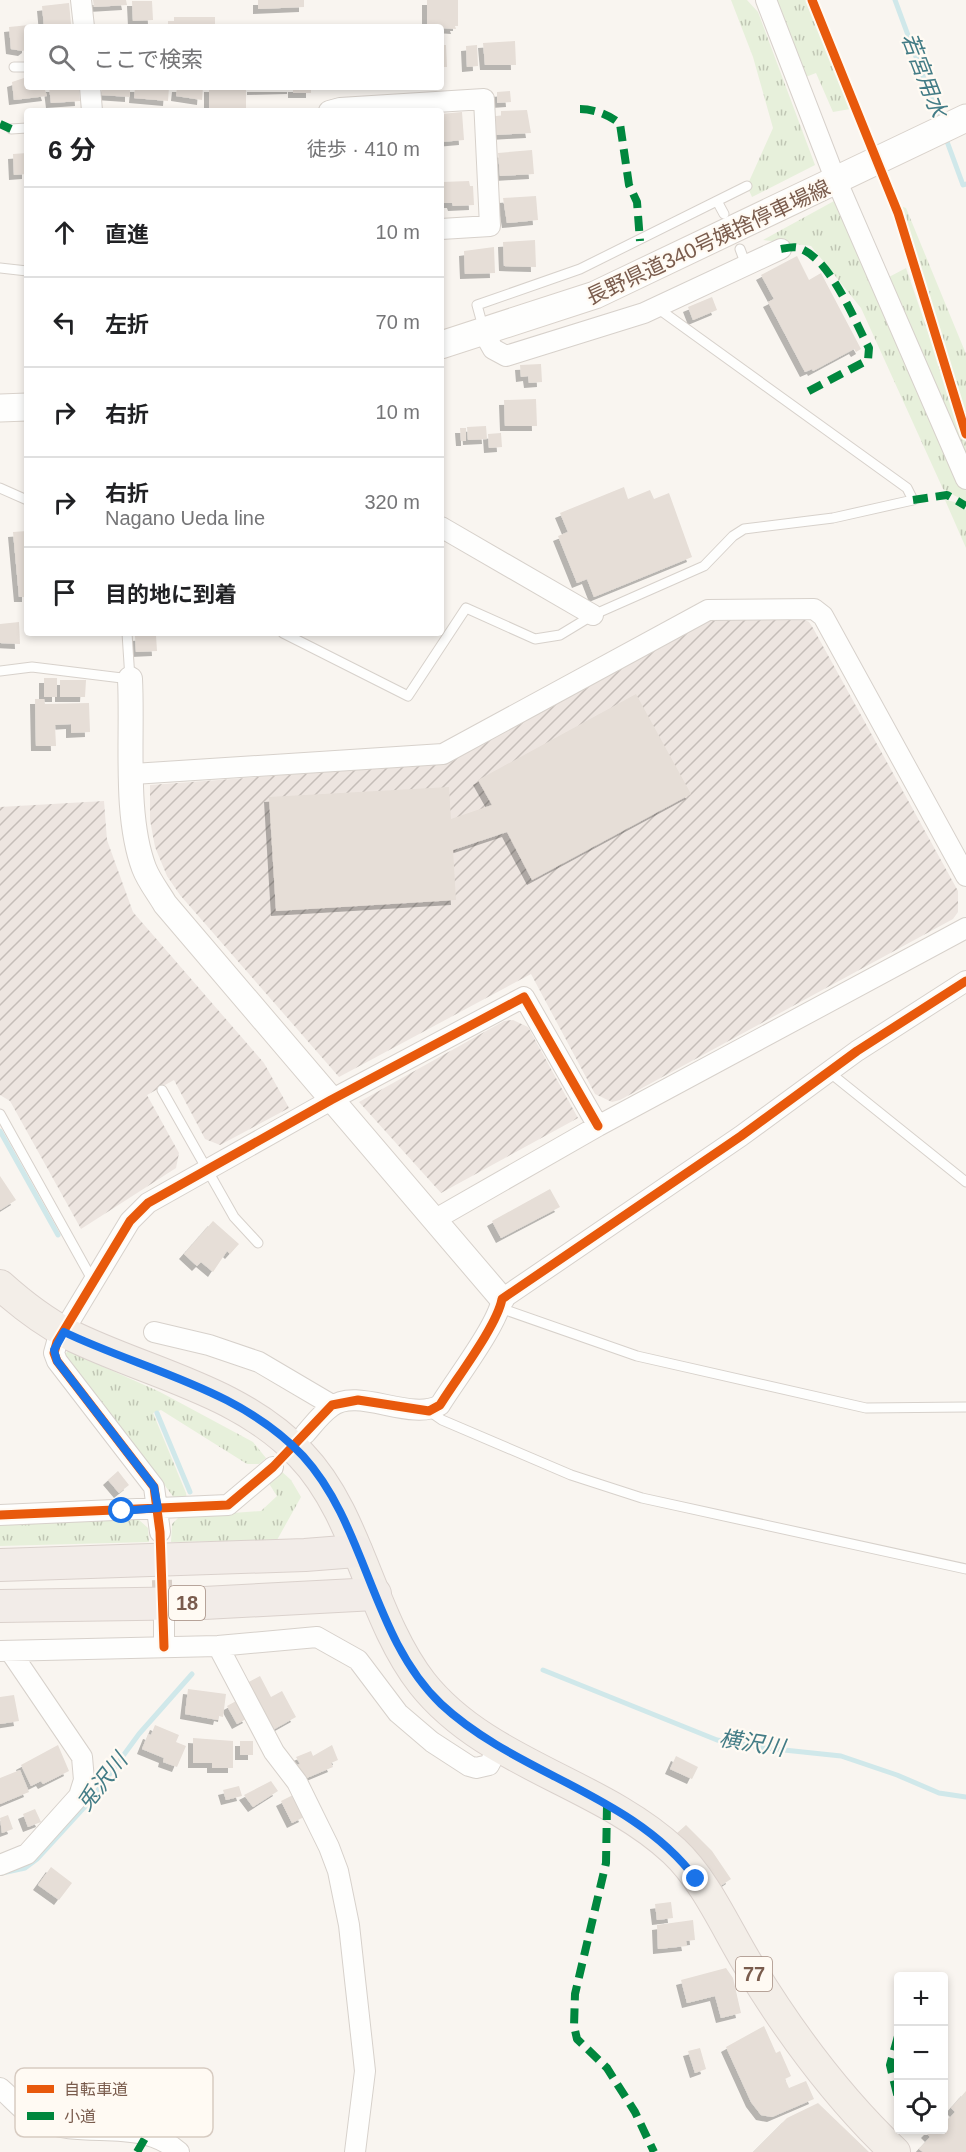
<!DOCTYPE html>
<html lang="ja">
<head>
<meta charset="utf-8">
<style>
	body { margin:0; font-family:Arial,"Noto Sans JP",sans-serif; background:#f2f2f2; color:#202124 }
	.controls { position:absolute; right:18px; bottom:18px; display:grid; overflow:hidden; border-radius:6px; box-shadow:0 3px 9px #0003 }
	.controls button { width:54px; height:54px; display:grid; place-items:center; padding:0; border:0; border-bottom:2px solid #e0e0e0; background:#fff; color:#202124; font:30px sans-serif }
	.stop { position:absolute; width:18px; height:18px; margin:-14px; border:4px solid #1a73e8; border-radius:50%; background:#fff }
	.stop.end { background:#1a73e8; border-color:#fff; box-shadow:0 2px 6px #0008 }
	.list { margin:0; padding:0; list-style:none }
	h2 { display:flex; justify-content:space-between; align-items:center; height:78px; margin:0; padding:0 24px; font-size:26px }
	h2 small { font-size:20px; font-weight:400; color:#757577 }
	.list li { display:grid; grid-template-columns:39px 1fr auto; gap:18px; align-items:center; box-sizing:border-box; height:90px; padding:0 24px; border-top:2px solid #e0e0e0 }
	.list b { display:block; font-size:22px; white-space:nowrap }
	.list p { margin:0; font-size:20px; white-space:nowrap; color:#757577 }
	.list em { font-size:20px; font-style:normal; color:#757577 }
	.icon { flex:none; width:33px; height:33px; fill:none; stroke:currentColor; stroke-width:2; stroke-linecap:round; stroke-linejoin:round }
	.map { position:relative; flex:none; width:966px; height:2152px; overflow:hidden }
	.search { position:absolute; background:#fff; box-shadow:0 3px 9px #0003; left:24px; top:24px; width:420px; height:66px; display:flex; align-items:center; gap:15px; box-sizing:border-box; padding:0 21px; border-radius:6px; color:#757577; font-size:22px }
	.panel { position:absolute; background:#fff; box-shadow:0 3px 9px #0003; left:24px; top:108px; width:420px; height:528px; border-radius:6px }
	.map>svg:first-child { display:block }
	.industrial { fill:url(#industrial-furrows) }
	.grass { fill:url(#grass-tufts) }
	.lines { fill:none; stroke-linecap:round; stroke-linejoin:round }
	.stream { stroke:#d0e8ea; stroke-width:5 }
	.building { fill:#e6ded7; filter:url(#shadow) }
	.minor-tunnel { stroke:#d9cfc7; stroke-width:20; stroke-dasharray:20 10; stroke-linecap:butt }
	.service-casing { stroke:#d7d1cb; stroke-width:11 }
	.minor-casing { stroke:#d7d1cb; stroke-width:22 }
	.tertiary-casing { stroke:#d7d1cb; stroke-width:26 }
	.secondary-casing { stroke:#d9d2cb; stroke-width:29 }
	.primary-casing { stroke:#dad1cc; stroke-width:32 }
	.trunk-casing { stroke:#dad1cc; stroke-width:34 }
	.service { stroke:#fefefd; stroke-width:9 }
	.minor { stroke:#fefefd; stroke-width:20 }
	.tertiary { stroke:#fefefd; stroke-width:24 }
	.secondary { stroke:#fefefd; stroke-width:27 }
	.primary { stroke:#f3eee8; stroke-width:30 }
	.trunk { stroke:#f2ece8; stroke-width:32 }
	.quiet { stroke:#00873e; stroke-width:8; stroke-dasharray:15 8; stroke-linecap:butt }
	.cycleway-casing { stroke:#fffaf3; stroke-width:13 }
	.cycleway { stroke:#e8590c; stroke-width:9 }
	.route { stroke:#1a73e8; stroke-width:8 }
	.labels { text-anchor:middle; dominant-baseline:central; stroke-width:4.5; stroke-linejoin:round; paint-order:stroke }
	.shield { fill:#fffaf3; stroke:#a28b7f; stroke-width:1.5 }
	.shield-label { font-size:20px; font-weight:bold; fill:#7a5c4d }
	.street-label { font-size:21px; fill:#7a5c4d; stroke:#fffaf3 }
	.water-label { font-size:22px; font-style:italic; fill:#437c86; stroke:#fffaf3 }
	.key { fill:#fffaf3; stroke:#d7cbc1; stroke-width:1.5 }
	.key-label { font-size:16px; fill:#7a5c4d }
</style>
</head>
<body>
<div class="map">
<svg width="966" height="2152" viewBox="0 0 966 2152">
	<defs>
		<pattern id="industrial-furrows" width="10" height="10" patternUnits="userSpaceOnUse" patternTransform="scale(1.5)"><rect width="10" height="10" fill="#ede5e0"/><path d="M-1 1l2-2M0 10L10 0M9 11l2-2" fill="none" stroke="#c5bdb8"/></pattern>
		<pattern id="grass-tufts" width="24" height="20" patternUnits="userSpaceOnUse" patternTransform="scale(1.5)"><rect width="24" height="20" fill="#e7f0db"/><path d="M3 7l-1-3M5 7V3M7 7l1-3M15 17l-1-3M17 17v-4M19 17l1-3" fill="none" stroke="#c0c6b4"/></pattern>
		<filter id="shadow"><feDropShadow dx="-5" dy="5" stdDeviation="0" flood-color="#0004"/></filter>
	</defs>
	<rect width="100%" height="100%" fill="#f9f5f0"/>
	<path class="industrial" d="M799,617L809,622L813,628L958,891V912L953,919L620,1100L612,1102L595,1094L531,974L339,1077L180,895L167,876L155,847L150,820V785L447,763L710,619Z
		M104,801L107,840L133,912L264,1063L289,1108L220,1145L205,1139L174,1080L147,1095L179,1153L176,1168L81,1229L10,1101L0,1095V807Z
		M513,1020L528,1027L578,1118L441,1193L359,1102L504,1021Z"/>
	<path class="grass" d="M731,0H747L758,12L815,165L752,197L747,186L773,128L753,57Z
		M776,0H806L850,109L833,112L816,73L803,78Z
		M834,201L855,240L966,491V502L943,489L861,308L811,246L763,240Z
		M900,206L906,208L966,354V416Z
		M906,268L966,443V459L889,277Z
		M945,500L955,502L966,510V548Z
		M68,1351L160,1392L253,1442L266,1458L259,1464H247L161,1410L153,1413L186,1493L187,1499H175L65,1354Z
		M280,1470L291,1480L301,1497L277,1540L171,1542L172,1524L179,1517L261,1511L277,1496L268,1482Z
		M138,1519L148,1528L149,1542L0,1546V1523Z"/>
	<g class="lines">
		<path class="stream" d="M895,0L940,122
			M945,136L963,185L966,184
			M0,1131L58,1235
			M157,1413L190,1492
			M543,1670L717,1740L765,1748L841,1756L897,1775L939,1793L966,1797
			M2,1873L25,1868L37,1859L90,1801L139,1734L192,1674"/>
	</g>
	<path class="building" d="M93,0H126L127,5L94,7Z
		M258,0H304V7L258,9Z
		M427,0H458V26H455L456,29L427,27Z
		M132,1H152L153,20L133,21Z
		M69,3L71,24L44,27L42,6Z
		M174,17H215V27H168V21H174Z
		M39,24V27H27V48L23,51L11,49L9,27Z
		M515,41L516,65H485L483,43Z
		M441,45H446L447,67H441Z
		M477,45L478,66L467,67L466,46Z
		M27,77V87H44L47,96L14,100L12,82Z
		M49,87H79L80,101L51,103Z
		M102,87H130V97L101,95Z
		M135,87H169L168,101L134,98Z
		M177,87H203L202,100L176,96Z
		M209,87H246V109H209Z
		M252,87H292V89L252,90Z
		M293,87H311V93H293Z
		M510,91L511,102L497,103V92Z
		M527,110L531,133L496,135L495,116H501V111Z
		M462,112L464,140L441,142V114Z
		M532,150L534,174L500,176L498,153Z
		M27,153V174L14,175L13,154Z
		M469,181L470,186H473L474,205L453,206L452,203H442V182Z
		M536,196L538,220L507,223L503,198Z
		M535,240L536,267L504,266L503,242Z
		M494,247L495,273L465,274L464,251Z
		M797,256L809,280L821,273L861,349L856,352L854,349L813,371L812,369L805,372L768,302L774,299L761,275Z
		M712,297L717,310L693,320L688,307Z
		M541,364L542,382L529,383L528,376L521,377L520,365Z
		M536,399L537,426H505L504,400Z
		M486,426L487,439L468,440L467,427Z
		M460,428H466V441H461Z
		M501,433L502,447L489,448L488,434Z
		M624,487L628,499L650,490L654,499L669,493L692,557L594,597L587,579L577,583L558,536L568,532L560,513Z
		M27,531V597H19L13,532Z
		M19,622L20,644L0,643V624Z
		M156,635L157,651L136,652L135,636Z
		M44,678H57V697H44Z
		M60,680H86L85,697H60Z
		M636,694L691,794L532,880L507,832L453,850L456,900L276,911L269,797L449,787L451,819L492,805L478,780Z
		M35,699H44L45,704L89,703L90,732L71,733V724L55,725L56,746H36Z
		M0,1176L16,1200L0,1210Z
		M550,1189L560,1207L501,1238L492,1221Z
		M213,1221L239,1244L230,1254L227,1251L213,1272L201,1262L197,1266L184,1254Z
		M118,1471L129,1485L119,1493L108,1480Z
		M260,1676L271,1697L282,1691L296,1717L271,1731L245,1684Z
		M188,1689L226,1694L223,1717L219,1716L218,1720L185,1714Z
		M14,1695L19,1721L0,1724V1697Z
		M238,1700L248,1718L237,1724L227,1706Z
		M155,1725L179,1735L176,1742L186,1746L177,1767L163,1762L164,1758L142,1749L148,1734L151,1735Z
		M193,1738L233,1741V1768H212V1763H193Z
		M240,1741H253V1755H240Z
		M58,1745L69,1771L43,1784L41,1781L31,1786L21,1765Z
		M332,1745L338,1760L331,1763L333,1767L302,1780L297,1765L300,1764L296,1757L311,1751L313,1756Z
		M676,1756L698,1767L692,1779L670,1769Z
		M20,1770L29,1792L0,1804V1778Z
		M271,1781L278,1791L253,1807L244,1795Z
		M239,1786L242,1796L226,1800L223,1790Z
		M293,1795L304,1817L292,1823L281,1801Z
		M35,1809L41,1822L28,1827L23,1814Z
		M8,1815L13,1829L2,1833L0,1818Z
		M686,1825L712,1851L731,1879L719,1887L676,1834Z
		M51,1867L72,1883L59,1900L38,1885Z
		M671,1902L673,1918L657,1920L655,1904Z
		M693,1920L695,1940L686,1941L687,1946L658,1949L657,1925Z
		M726,1968L733,1978L741,2013L721,2018L715,1996L687,2003L681,1980Z
		M764,2026L776,2053L780,2051L791,2076L785,2079L789,2088L806,2081L814,2099L772,2117L761,2115L751,2102L726,2047Z
		M700,2048L706,2069L695,2073L688,2051Z
		M966,2091V2152H923L919,2149L930,2137L926,2133L929,2130H944V2124L955,2112L951,2108Z
		M818,2103L869,2152H753L787,2118Z"/>
	<g class="lines">
		<path class="minor-tunnel" d="M161,1550L163,1614"/>
		<defs>
			<path id="service" d="M14,67H27
				M11,129L27,128
				M717,201L724,214
				M740,249L746,265
				M0,268L27,271
				M483,327L477,305L580,269L747,186
				M0,488L27,500
				M283,633L408,696L466,608L535,639L560,635L593,615L704,566L733,536L744,529L833,518L913,500L907,488L656,307
				M0,671L32,667L130,679L127,633
				M829,1072L966,1182
				M162,1090L234,1217L258,1243
				M0,1114L93,1281
				M500,1308L637,1356L866,1408L966,1407
				M429,1411L442,1420L571,1475L642,1498L966,1569"/>
			<path id="minor" d="M81,0L84,27
				M766,0L831,168L966,479
				M90,87L92,111
				M329,111L340,108L484,99L490,226L441,229
				M484,333L493,349L506,356L644,313L781,249
				M441,527L593,615
				M133,774L443,754L708,610L814,609L823,616L966,876
				M434,1220L598,1126L966,928
				M154,1332L209,1345L259,1362L332,1405
				M305,1434C313,1425 321,1414 331,1407C357,1386 410,1422 440,1405C456,1379 497,1326 502,1299L741,1136L857,1051L966,981
				M0,1515L228,1505L273,1467
				M160,1532L154,1487L57,1361L54,1353L57,1342L130,1221L148,1203L331,1100L524,997L598,1126
				M164,1620V1647
				M218,1646L274,1752L297,1782L329,1847L338,1871L349,1925L365,2071L355,2152
				M0,1651L218,1646L317,1637L358,1660L398,1713L432,1742L469,1766L476,1768L489,1765L499,1746
				M0,1865L27,1854L79,1796L84,1780L82,1757L10,1651
				M0,2088C12,2098 26,2115 40,2121C85,2140 140,2117 179,2152"/>
			<path id="tertiary" d="M130,679C133,736 124,815 144,868C149,881 158,892 165,904L502,1299"/>
			<path id="secondary" d="M441,345L595,295L966,118
				M0,408L27,407"/>
			<path id="primary" d="M0,1285C20,1303 43,1321 68,1334C146,1373 239,1389 301,1455C359,1515 370,1616 422,1683C486,1764 600,1782 674,1851C707,1882 727,1931 751,1969C792,2036 838,2098 895,2152"/>
			<path id="trunk" d="M0,1565L305,1555L356,1551
				M0,1606L204,1603L375,1594"/>
		</defs>
		<use href="#service" class="service-casing"/>
		<use href="#minor" class="minor-casing"/>
		<use href="#tertiary" class="tertiary-casing"/>
		<use href="#secondary" class="secondary-casing"/>
		<use href="#primary" class="primary-casing"/>
		<use href="#trunk" class="trunk-casing"/>
		<use href="#service" class="service"/>
		<use href="#minor" class="minor"/>
		<use href="#tertiary" class="tertiary"/>
		<use href="#secondary" class="secondary"/>
		<use href="#primary" class="primary"/>
		<use href="#trunk" class="trunk"/>
		<path class="quiet" d="M580,109C594,109 610,115 620,124L629,185L637,202L640,241
			M0,124L11,129
			M781,249C786,248 794,246 799,248C831,259 854,320 869,348L868,360L807,392
			M913,500L947,495L966,506
			M607,1805L606,1863L575,1994L574,2026L577,2039L607,2068L635,2112L654,2152
			M898,2036L890,2065L898,2098
			M137,2152L147,2135"/>
		<defs>
			<path id="cycleway" d="M812,0L898,213L966,434
				M0,1515L228,1505L273,1467L332,1405L358,1400L429,1411L440,1405C456,1379 497,1326 502,1299L741,1136L857,1051L966,981
				M164,1647L160,1532L154,1487L57,1361L54,1353L57,1342L130,1221L148,1203L331,1100L524,997L598,1126"/>
		</defs>
		<use href="#cycleway" class="cycleway-casing"/>
		<use href="#cycleway" class="cycleway"/>
	</g>
	<g class="lines">
		<path class="route" d="M122,1511L158,1508L154,1487L57,1361L54,1350L64,1332C143,1370 241,1389 303,1456C367,1526 371,1637 441,1704C517,1775 633,1794 696,1879"/>
	</g>
	<g class="labels">
		<g class="shield">
			<rect x="169" y="1586" width="36" height="34" rx="4.5"/>
			<rect x="736" y="1957" width="36" height="34" rx="4.5"/>
		</g>
		<g class="shield-label">
			<text x="187" y="1603">18</text>
			<text x="754" y="1974">77</text>
		</g>
		<g class="street-label">
			<text transform="translate(708 242) rotate(-25)">長野県道340号姨捨停車場線</text>
		</g>
		<g class="water-label">
			<text transform="translate(924 75) rotate(69)">若宮用水</text>
			<text transform="translate(752 1743) rotate(9)">横沢川</text>
			<text transform="translate(102 1782) rotate(-52)">兎沢川</text>
		</g>
	</g>
	<rect x="15" y="2068" width="198" height="69" rx="9" class="key"/>
	<rect x="27" y="2085" width="27" height="8" fill="#e8590c"/>
	<rect x="27" y="2112" width="27" height="8" fill="#00873e"/>
	<g class="key-label">
		<text x="64" y="2095">自転車道</text>
		<text x="64" y="2122">小道</text>
	</g>
</svg>
<div class="controls">
<button>+</button>
<button>−</button>
<button><svg class="icon" aria-label="locate" viewBox="0 0 24 24"><circle cx="12" cy="12" r="6"/><path d="M12 2v4M12 18v4M2 12h4M18 12h4"/></svg></button>
</div>
<div class="stop" style="left:122px;top:1511px"></div>
<div class="stop end" style="left:696px;top:1879px"></div>
<div class="search"><svg class="icon" aria-label="search" viewBox="0 0 24 24"><circle cx="10" cy="10" r="6"/><path d="M15 15l6 6"/></svg>ここで検索</div>
<section class="panel">
<h2>6 分<small>徒歩 · 410 m</small></h2>
<ul class="list">
<li><svg class="icon" aria-label="ahead" viewBox="0 0 24 24"><path d="M12 20V5M6 11l6-6 6 6"/></svg><div><b>直進</b></div><em>10 m</em></li>
<li><svg class="icon" aria-label="left" viewBox="0 0 24 24"><path d="M17 20v-9H6M10 6l-5 5 5 5"/></svg><div><b>左折</b></div><em>70 m</em></li>
<li><svg class="icon" aria-label="right" viewBox="0 0 24 24"><path d="M7 20v-9h11M14 6l5 5-5 5"/></svg><div><b>右折</b></div><em>10 m</em></li>
<li><svg class="icon" aria-label="right" viewBox="0 0 24 24"><path d="M7 20v-9h11M14 6l5 5-5 5"/></svg><div><b>右折</b><p>Nagano Ueda line</p></div><em>320 m</em></li>
<li><svg class="icon" aria-label="arrive" viewBox="0 0 24 24"><path d="M6 21V4h12l-3 4 3 4H6"/></svg><div><b>目的地に到着</b></div></li>
</ul>
</section>
</div>
</body>
</html>
